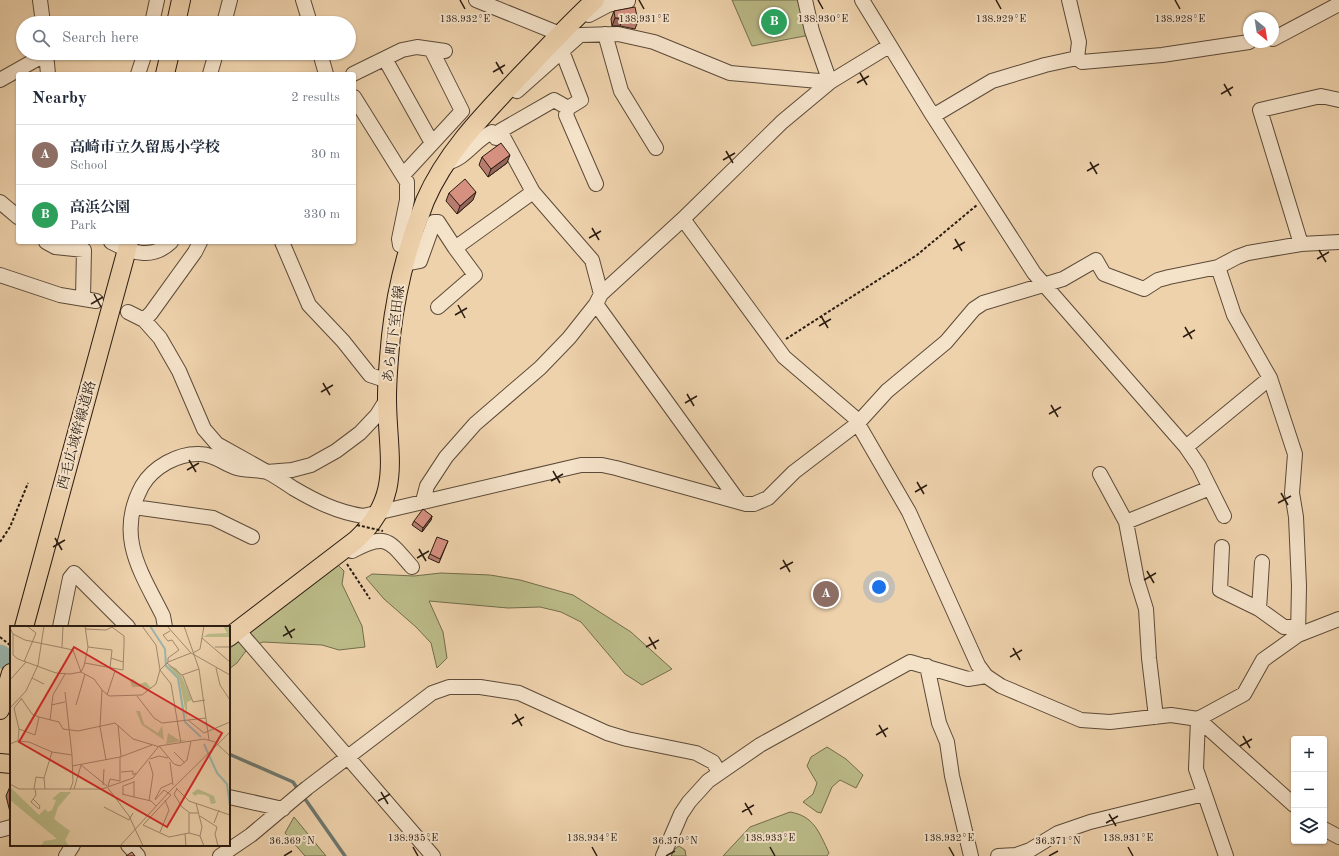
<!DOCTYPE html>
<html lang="en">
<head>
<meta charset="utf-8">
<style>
	body { margin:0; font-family:"Old Standard TT","Noto Serif JP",serif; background:#f2f2f3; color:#1f2937 }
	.controls { position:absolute; right:12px; bottom:12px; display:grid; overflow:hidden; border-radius:4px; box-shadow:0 1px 3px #0004 }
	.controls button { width:36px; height:36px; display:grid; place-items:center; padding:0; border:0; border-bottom:1px solid #e0e1e3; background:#fff; color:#1f2937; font:20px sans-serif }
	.compass { position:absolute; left:1243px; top:12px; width:36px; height:36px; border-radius:50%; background:#fff; box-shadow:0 1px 3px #0004; rotate:150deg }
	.you { position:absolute; left:879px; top:587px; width:14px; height:14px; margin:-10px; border:3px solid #fff; border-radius:50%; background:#1a73e8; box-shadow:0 0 0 6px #1a73e833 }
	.badge { display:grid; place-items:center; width:26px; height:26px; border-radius:50%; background:#b45309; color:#fff; font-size:13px; font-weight:700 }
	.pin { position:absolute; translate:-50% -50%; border:2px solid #fff; box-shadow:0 1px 4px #0006 }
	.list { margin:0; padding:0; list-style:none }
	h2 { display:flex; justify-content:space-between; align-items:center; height:52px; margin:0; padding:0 16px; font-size:17px }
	h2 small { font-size:13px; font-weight:400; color:#747a83 }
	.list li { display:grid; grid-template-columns:26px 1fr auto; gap:12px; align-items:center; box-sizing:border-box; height:60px; padding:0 16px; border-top:1px solid #e0e1e3 }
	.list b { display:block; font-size:15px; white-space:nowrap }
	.list p { margin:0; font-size:13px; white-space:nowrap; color:#747a83 }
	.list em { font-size:13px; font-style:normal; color:#747a83 }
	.icon { flex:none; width:22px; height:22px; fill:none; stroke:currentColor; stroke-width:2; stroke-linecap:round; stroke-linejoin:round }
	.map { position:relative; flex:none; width:1339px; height:856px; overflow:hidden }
	.search { position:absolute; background:#fff; box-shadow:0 1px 3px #0004; left:16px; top:16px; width:340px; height:44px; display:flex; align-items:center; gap:10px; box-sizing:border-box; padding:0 14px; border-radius:22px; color:#747a83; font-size:15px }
	.panel { position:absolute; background:#fff; box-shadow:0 1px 3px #0004; left:16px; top:72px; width:340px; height:172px; border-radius:4px }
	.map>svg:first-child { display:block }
	.green { fill:#bb8; stroke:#736c4c }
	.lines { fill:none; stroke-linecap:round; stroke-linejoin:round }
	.stream { stroke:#6e7870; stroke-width:3.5 }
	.river { stroke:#9ab6af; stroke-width:21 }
	.minor-casing { stroke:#5c4a38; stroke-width:16 }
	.major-casing { stroke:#2b1c11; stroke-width:20 }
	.path { stroke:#2b1c11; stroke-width:2; stroke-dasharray:3 2; stroke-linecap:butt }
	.minor { stroke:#f4e2c9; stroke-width:14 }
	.major { stroke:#eed2ac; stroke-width:18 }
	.path-bridge { stroke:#2b1c11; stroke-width:2; stroke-dasharray:3 2; stroke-linecap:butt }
	.wall { fill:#b87c6e; stroke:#2b1c11 }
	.shaded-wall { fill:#96655a; stroke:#2b1c11 }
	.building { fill:#d69080; stroke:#2b1c11 }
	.ticks { fill:none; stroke:#2b1c11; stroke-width:1.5 }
	.labels { text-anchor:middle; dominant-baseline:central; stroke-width:4; stroke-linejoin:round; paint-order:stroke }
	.street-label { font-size:14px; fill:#2b1c11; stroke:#f4e2c9 }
	.inset-river { fill:none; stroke:#9ab6af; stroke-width:2 }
	.inset-road { fill:none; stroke:#a0896e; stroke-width:1 }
	.view { fill:#d62828; fill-opacity:0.15; stroke:#d62828; stroke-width:2 }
	.inset-edge { fill:none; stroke:#2b1c11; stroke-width:2 }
	.ticks-label { font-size:10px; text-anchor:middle; fill:#2b1c11; stroke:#f4e2c9; stroke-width:4; stroke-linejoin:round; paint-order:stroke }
</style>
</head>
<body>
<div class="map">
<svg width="1339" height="856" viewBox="0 0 1339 856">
	<rect width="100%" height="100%" fill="#eed2ac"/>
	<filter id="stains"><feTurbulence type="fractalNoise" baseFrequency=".005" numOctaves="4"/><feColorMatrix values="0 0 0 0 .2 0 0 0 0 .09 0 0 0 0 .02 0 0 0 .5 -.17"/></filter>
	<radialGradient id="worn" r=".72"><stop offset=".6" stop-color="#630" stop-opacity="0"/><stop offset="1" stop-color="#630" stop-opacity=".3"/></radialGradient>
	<path class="green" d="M732,0H803L810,35L752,46Z
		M336,563L344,571L342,584L362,626L365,647L339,650L322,645L263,642L248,648L237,663L229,669V649Z
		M441,573L490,575L520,580L573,595L631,632L672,669L642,685L625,674L581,622L561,612L540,607L508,608L429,601L443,632L447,658L437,668L431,643L416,627L384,599L366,578L372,574L414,576Z
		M827,747L846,759L863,775L856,788L840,780L832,787L821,813L817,812L803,802L813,794L817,783L807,766L811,757Z
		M790,812C814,816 819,832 829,853L827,856H723L750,827Z
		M294,817L326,856H305L285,833Z
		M679,846L685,850L686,856H670L672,851Z"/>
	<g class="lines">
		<path class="stream" d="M229,754L293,782L299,791
			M303,796L345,856"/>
		<path class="river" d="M0,655L11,663"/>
		<defs>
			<path id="minor" d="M40,0L43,23
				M303,0L310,23
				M476,0L560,34
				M862,0L933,116L1034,273L1186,447L1199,466L1224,516
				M581,13L589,15L608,5L628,1
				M152,23L157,0
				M224,23L230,0
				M605,34L621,91L656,148
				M1273,39L1339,4
				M562,51L581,100L568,108L554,100L500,131L533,192L592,260L601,294
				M46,53L48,74
				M320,53L326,74
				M1077,58L1082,62L1162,55L1249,42
				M385,59L432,143
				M138,74L145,53
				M210,74L216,53
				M353,74L402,50L417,47L445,51
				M0,80L46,54
				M515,90L517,91L580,35L618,34L654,42L730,73L830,82L812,31L805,0
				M354,97L407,182V200L399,239L400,245L410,248
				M568,108L566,115L596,184
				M933,116L992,81L1045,65L1077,58L1079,42L1069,0
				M446,163C467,158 473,141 492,132L496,138
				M403,175L462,111L431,49
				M0,202L18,217
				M683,219L784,357L854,417L909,512L978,665L986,676L1001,686L1081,720L1110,722L1171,715L1198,719L1294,805
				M46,242L55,247L84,250L83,298
				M111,242C132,253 152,260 171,242
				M282,242L309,305L343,341L370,375L388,381
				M1301,244L1339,242
				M405,264L420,261L434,222H438L455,248L533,192
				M1218,267L1234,315L1270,378L1295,454L1292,493L1296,517L1299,586L1298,635
				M0,275L60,295L96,301
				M596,304L739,502
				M438,307L475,275L455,248
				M128,312L144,320L160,338L179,371L204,429L217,444L267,472L292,470L311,465L336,451L360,433L377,415L387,399
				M144,320L151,313L195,252L200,242
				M1186,447L1270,378
				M1100,474L1126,522L1137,580L1146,609L1149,658L1156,717
				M423,501L427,486L446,457L475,424L540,368L569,338L596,304L601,294L683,219L782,122L830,82L889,46
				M134,507L213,518L252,537
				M1126,522L1210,488
				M1222,547L1220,590L1259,609
				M346,548L352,551C387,532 389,541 412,567
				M1262,562L1259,609L1284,627H1298
				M60,627L70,578L74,573L128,627
				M165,627L163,616C141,572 115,536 142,486C153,467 178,453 200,454C213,454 223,463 234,467C244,471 257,469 267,472C276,476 285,483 293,488C315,501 337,512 363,516L581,465H602L616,468L746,504H754L768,498L794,472L857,424L887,391L946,342L974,309L983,303L1063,279L1096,260L1104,274L1144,289L1158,280L1169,277L1218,267L1237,257L1248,253L1301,244L1260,110L1321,96L1339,100
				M238,630L433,856
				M927,666L939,723L947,742L952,776L971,856
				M229,797L283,809
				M1324,829L1339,837
				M0,830L11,827
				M128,845L138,856
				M66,856L73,845
				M220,856L251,835L307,788L432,693L449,687H480L519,693L607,733L627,739L696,753L713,762L719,772
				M663,856L681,814L689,802L708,781L760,745L910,662L968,679L986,676
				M998,856L1016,855L1030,850L1058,833L1090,822L1204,794
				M1226,856L1196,769L1198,719L1244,694L1263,660L1298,635L1339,619"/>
			<path id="major" d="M176,23L181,0
				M165,74L170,53
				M24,627L129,242
				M229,637L356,540C404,495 387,456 387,398C387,377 389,357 391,336C396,290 408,244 425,201C446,152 485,113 521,75C545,50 569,24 595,0
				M0,710L11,673
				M0,763L11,764"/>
		</defs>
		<use href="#minor" class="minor-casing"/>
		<use href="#major" class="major-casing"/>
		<path class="path" d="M786,339L917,255L977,205
			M0,542L10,527L28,483
			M347,564L370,599
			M0,637L11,646"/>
		<use href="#minor" class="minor"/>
		<use href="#major" class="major"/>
		<path class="path-bridge" d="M357,525L383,531"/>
	</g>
	<path class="wall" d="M614,11L638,21L635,29L620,26H612L611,19Z
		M482,157L507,163L488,177L479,165Z
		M449,193L473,200L457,214L446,201Z
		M432,516L431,520L422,532L412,525L414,521Z
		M448,541L439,563L428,558L430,554Z
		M11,784V816L6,796Z"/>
	<path class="shaded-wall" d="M615,18H623L620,26H612Z
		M510,155L507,163L488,177L491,169Z
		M476,192L473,200L457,214L460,206Z
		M432,516L431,520L422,532L423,528Z"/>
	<path class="building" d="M635,7L638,21L623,18H615L614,11Z
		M501,143L510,155L491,169L482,157Z
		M465,179L476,192L460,206L449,193Z
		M423,509L432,516L423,528L414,521Z
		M437,537L448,541L440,559L430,554Z
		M132,852L135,856H126Z"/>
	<path class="ticks" d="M460,0L465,9M639,0L644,9M818,0L823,9M996,0L1001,9M1175,0L1180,9M496,62L503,74M493,72L505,65M860,73L867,85M857,83L869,76M1224,84L1231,96M1221,94L1233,87M726,151L733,163M723,160L735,153M1090,162L1097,174M1087,171L1099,164M592,228L599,240M589,238L601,231M955,239L962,251M953,249L965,242M1319,250L1326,262M1317,259L1329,252M94,294L101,307M91,304L103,297M458,305L465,318M455,315L467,308M821,316L828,328M819,326L831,319M1185,327L1192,339M1183,337L1195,330M323,383L330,395M321,392L333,385M687,394L694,406M685,403L697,396M1051,405L1058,417M1049,414L1061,407M189,460L196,472M187,470L199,463M553,471L560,483M551,481L563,474M917,482L924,494M915,492L927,485M1281,493L1288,505M1278,503L1291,496M55,538L62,550M53,547L65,540M419,549L426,561M417,558L429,551M783,560L790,572M780,569L793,562M1147,571L1154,583M1144,580L1156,573M285,626L292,638M283,636L295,629M649,637L656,649M646,647L659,640M1013,648L1020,660M1010,657L1022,650M515,714L522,726M512,724L524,717M879,725L886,737M876,735L888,728M1243,736L1250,748M1240,746L1252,739M381,792L388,804M378,801L390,794M745,803L752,815M742,812L754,805M1109,814L1116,826M1106,823L1118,816M413,847L418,856M592,847L597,856M770,847L775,856M949,847L954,856M1128,847L1133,856M284,856L292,851M666,856L675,851M1049,856L1058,851"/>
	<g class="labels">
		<g class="street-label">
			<text transform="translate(394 334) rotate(-83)">あら町下室田線</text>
			<text transform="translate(77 435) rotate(-75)">西毛広域幹線道路</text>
		</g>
	</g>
	<g transform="translate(10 626)">
		<rect width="220" height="220" fill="#eed2ac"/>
		<path d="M213,0L220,2L219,11H193L198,8L217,7ZM157,39L166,42L171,49L182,74L177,76V92L169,52ZM123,53L129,58L136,56L141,62L136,65L135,61H122L120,54ZM126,85H130L134,98L148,107L152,100L154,114L132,99ZM158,107L169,114H177L156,118ZM0,161L29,189L35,183L38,186L42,184L46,174L42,173L50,166H61L48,181L44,193L60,205L55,214L59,220H31L34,215L47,213L0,174ZM188,163L204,170L206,177L201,178L199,171L195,169L188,168L185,170L182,167Z" fill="#bb8"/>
		<path class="inset-river" d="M140,0L155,23L156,40L168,52L175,96L191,111M194,118L207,147L217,158L220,180"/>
		<path class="inset-road" d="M132,0L146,19L150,44L161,58L171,117M157,0L181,27L220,49M174,0L189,43L199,114M0,2L3,8L15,14L63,24L71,46L84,53L92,64L90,101L96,134M3,8V29L8,33L46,47L60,48L71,46L74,40L78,21L75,0M192,12L220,36M52,21L53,0M78,21L102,24L100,42M205,21H220M183,27L190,23L194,0M101,32L113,36M14,36L26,7L17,0M158,36V32L169,24L162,14L158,15L153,9L160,5M75,37L113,44L114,18V10L102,1L96,4L75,3M157,37L173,50L183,76L195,74M206,42L210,59L220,74M172,49L189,43M22,52L34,58M0,54L16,36M92,64L99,70L132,69L146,58L150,44L158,36L181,27M55,66L62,129L63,156L60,164M97,69L105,45M127,70L144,92L152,97L196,92M11,72L22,88L29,91M41,79L55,76M66,79L75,48M0,82L16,65L28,39L34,0M40,94L43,69L55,48M178,94L194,107L220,96M108,99L111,130M9,103L25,109L29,91L49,96L53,103L68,105L105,97L123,113L150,121L164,138L170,140L177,134L181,115M8,115L9,103L4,82L12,72M0,118L7,115L19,116L42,126M164,126L175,137M140,133L149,130L158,132M139,135L143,148L139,175M160,136L163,159M62,140L110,131L142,119M111,146L123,145V149L126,147M124,155V171L141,175L146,180M0,158L9,163H92L123,152L149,120L194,113L205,116L220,130M93,159L94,143M98,160L100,153L110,155V131M98,162L119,190L133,220M166,162L179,175L220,189M24,163L26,151L34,152M35,163L34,152L42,126L62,129M64,163L71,139L97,160M167,163L164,168L172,181L180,187H188M112,168L124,171M113,168V160L124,156M23,173L30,180L29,183L21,176L26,169L25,163M145,173L151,162L162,157M145,174L154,164L161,169L133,199L159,211L179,207L190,210M186,177L192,201L190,210L194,220M94,181L119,194L123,187M179,187V207M190,190L207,201L205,208L208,220M204,197L209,184M150,206L159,184L155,174M175,208L176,220M110,220L159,166L220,106"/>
		<path class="view" d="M64,21L212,107L157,201L9,116Z"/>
		<rect width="220" height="220" class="inset-edge"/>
	</g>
	<g class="ticks-label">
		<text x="1001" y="22">138.929°E</text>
		<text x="465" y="22">138.932°E</text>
		<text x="644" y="22">138.931°E</text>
		<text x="823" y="22">138.930°E</text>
		<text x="1180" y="22">138.928°E</text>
		<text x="413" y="841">138.935°E</text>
		<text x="592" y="841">138.934°E</text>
		<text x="770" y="841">138.933°E</text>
		<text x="949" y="841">138.932°E</text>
		<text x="1128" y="841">138.931°E</text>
		<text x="292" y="844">36.369°N</text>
		<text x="675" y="844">36.370°N</text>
		<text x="1058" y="844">36.371°N</text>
	</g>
	<rect width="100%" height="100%" filter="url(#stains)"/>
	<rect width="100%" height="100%" fill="url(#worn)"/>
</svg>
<div class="controls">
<button>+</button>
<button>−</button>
<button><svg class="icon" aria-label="layers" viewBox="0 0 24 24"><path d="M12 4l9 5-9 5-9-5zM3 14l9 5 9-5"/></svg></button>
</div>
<svg class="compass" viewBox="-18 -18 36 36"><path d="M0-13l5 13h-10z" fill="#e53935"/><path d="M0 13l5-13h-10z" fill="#747a83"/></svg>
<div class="you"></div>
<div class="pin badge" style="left:826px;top:594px;background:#8d6e63">A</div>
<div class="pin badge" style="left:774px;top:22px;background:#2e9e5b">B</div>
<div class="search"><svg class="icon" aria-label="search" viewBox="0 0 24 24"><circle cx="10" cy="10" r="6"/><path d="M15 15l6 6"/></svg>Search here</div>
<section class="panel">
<h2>Nearby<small>2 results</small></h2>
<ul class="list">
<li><span class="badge" style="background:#8d6e63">A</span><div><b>高崎市立久留馬小学校</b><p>School</p></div><em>30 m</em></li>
<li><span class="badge" style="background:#2e9e5b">B</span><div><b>高浜公園</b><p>Park</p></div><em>330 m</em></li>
</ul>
</section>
</div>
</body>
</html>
